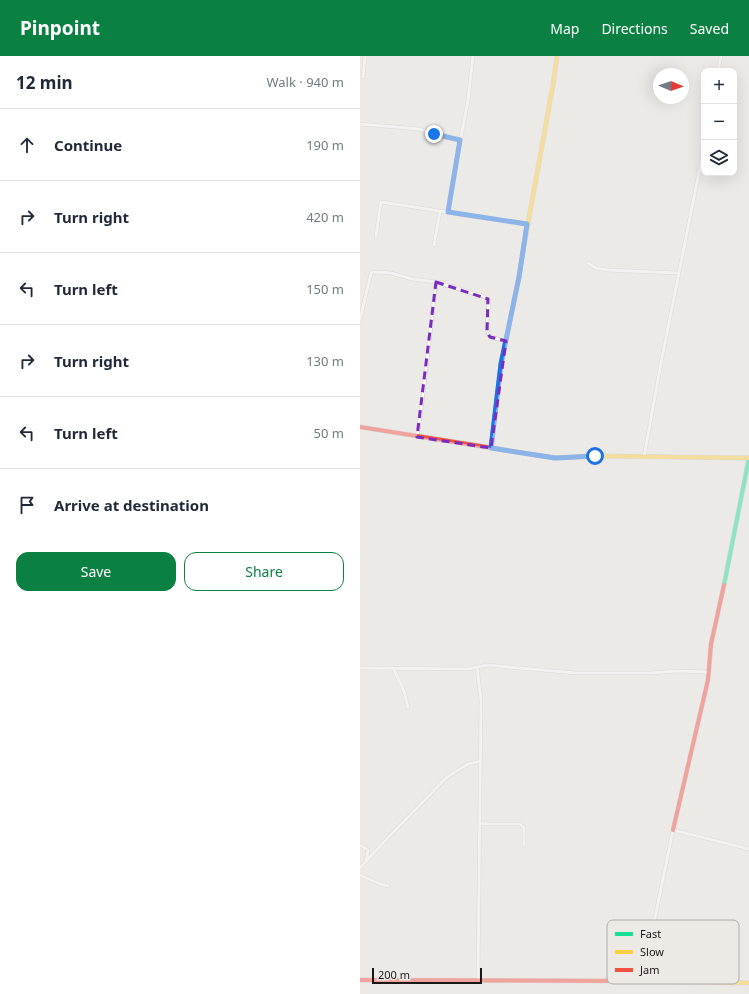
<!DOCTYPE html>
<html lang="en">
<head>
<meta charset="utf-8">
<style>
	body { margin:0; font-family:"Noto Sans",sans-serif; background:#f2f2f3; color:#1f2937 }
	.controls { position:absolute; right:12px; top:12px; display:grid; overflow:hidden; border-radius:8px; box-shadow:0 4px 16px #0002 }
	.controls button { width:36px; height:36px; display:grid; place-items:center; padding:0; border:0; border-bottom:1px solid #e0e1e3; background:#fff; color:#1f2937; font:20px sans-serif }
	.compass { position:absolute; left:293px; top:12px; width:36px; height:36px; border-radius:50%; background:#fff; box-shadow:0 4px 16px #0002; rotate:92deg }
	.scale { position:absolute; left:12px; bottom:10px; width:110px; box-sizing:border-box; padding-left:4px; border:2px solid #181716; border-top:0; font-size:11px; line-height:14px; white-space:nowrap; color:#181716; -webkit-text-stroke:3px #edeae6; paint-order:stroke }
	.stop { position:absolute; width:12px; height:12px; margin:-9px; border:3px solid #1a73e8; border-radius:50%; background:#fff }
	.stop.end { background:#1a73e8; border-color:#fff; box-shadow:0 1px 4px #0008 }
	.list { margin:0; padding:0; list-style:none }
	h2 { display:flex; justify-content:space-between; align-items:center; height:52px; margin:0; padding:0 16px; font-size:17px }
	h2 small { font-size:13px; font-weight:400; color:#747a83 }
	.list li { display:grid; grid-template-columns:26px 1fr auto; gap:12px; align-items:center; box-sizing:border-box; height:72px; padding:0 16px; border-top:1px solid #e0e1e3 }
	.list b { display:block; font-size:15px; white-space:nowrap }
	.list em { font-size:13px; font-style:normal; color:#747a83 }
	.actions { display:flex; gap:8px; padding:12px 16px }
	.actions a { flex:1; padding:9px 0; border:1px solid #0b8043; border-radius:12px; text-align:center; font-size:14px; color:#0b8043 }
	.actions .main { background:#0b8043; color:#fff }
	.icon { flex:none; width:22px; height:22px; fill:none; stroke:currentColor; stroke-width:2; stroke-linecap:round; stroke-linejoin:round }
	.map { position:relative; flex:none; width:389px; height:938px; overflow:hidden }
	header { display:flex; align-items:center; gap:24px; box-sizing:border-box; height:56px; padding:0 20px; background:#0b8043; color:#fff }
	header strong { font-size:19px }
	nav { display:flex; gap:22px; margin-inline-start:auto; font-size:14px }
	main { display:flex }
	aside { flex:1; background:#fff }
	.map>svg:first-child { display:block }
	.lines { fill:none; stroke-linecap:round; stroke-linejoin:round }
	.street-casing { stroke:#c5c4c1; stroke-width:4 }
	.fast-casing { stroke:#c5c4c1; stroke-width:5 }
	.slow-casing { stroke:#c5c4c1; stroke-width:5 }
	.jam-casing { stroke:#c5c4c1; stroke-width:5 }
	.street { stroke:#fcfcfb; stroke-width:3 }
	.fast { stroke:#16e098; stroke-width:4 }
	.slow { stroke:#ffcf43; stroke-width:4 }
	.jam { stroke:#f24e42; stroke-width:4 }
	.route { stroke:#1a73e8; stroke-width:5 }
	.marked { fill:none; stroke:#7b2cbf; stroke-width:3; stroke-dasharray:8 5; stroke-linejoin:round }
	.key { fill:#edeae6; stroke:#adaba8; stroke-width:1 }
	.key-label { font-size:11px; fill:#181716 }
</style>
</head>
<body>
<header>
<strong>Pinpoint</strong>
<nav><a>Map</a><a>Directions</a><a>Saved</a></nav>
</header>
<main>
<aside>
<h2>12 min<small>Walk · 940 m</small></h2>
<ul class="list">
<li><svg class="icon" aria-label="ahead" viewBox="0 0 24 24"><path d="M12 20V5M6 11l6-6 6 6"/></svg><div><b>Continue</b></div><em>190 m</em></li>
<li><svg class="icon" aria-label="right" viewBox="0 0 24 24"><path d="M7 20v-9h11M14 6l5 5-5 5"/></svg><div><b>Turn right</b></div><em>420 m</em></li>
<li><svg class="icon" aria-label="left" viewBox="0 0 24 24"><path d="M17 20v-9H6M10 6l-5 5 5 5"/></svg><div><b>Turn left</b></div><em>150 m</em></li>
<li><svg class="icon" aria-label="right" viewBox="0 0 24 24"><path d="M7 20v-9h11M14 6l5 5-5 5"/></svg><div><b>Turn right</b></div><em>130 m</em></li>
<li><svg class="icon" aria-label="left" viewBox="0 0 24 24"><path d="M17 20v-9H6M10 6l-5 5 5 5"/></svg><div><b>Turn left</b></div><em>50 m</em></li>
<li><svg class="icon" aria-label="arrive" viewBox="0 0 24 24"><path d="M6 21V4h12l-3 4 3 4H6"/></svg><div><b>Arrive at destination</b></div></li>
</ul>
<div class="actions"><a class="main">Save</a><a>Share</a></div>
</aside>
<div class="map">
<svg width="389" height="938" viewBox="0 0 389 938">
	<rect width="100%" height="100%" fill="#eceae7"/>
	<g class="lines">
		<defs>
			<path id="street" d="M358,15L361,0
				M3,21L5,0
				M0,68L59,73L80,80L100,84
				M88,156L90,139L108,44L113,0
				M16,180L21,146L80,155
				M74,189L80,155L167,168
				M228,207L236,212L247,214L318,217
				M0,264L11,217L16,216L31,217L52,223L76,226L123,240L128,243C131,256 123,269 130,281L146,285
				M57,381L62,347L76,226
				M284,401L301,307L344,91
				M0,612L108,613L127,609L216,617H290L317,615L347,616
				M33,612L44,635L48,652
				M117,612L121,644L118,924
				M120,767L128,768H160L164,772V789
				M0,789L8,794L6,805
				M0,812L22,788L87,721L108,708L121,705
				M0,819L20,828L28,830
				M282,925L313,774L389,793"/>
			<path id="fast" d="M364,529L389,402"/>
			<path id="slow" d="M165,184L193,29L197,0
				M238,400L389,402
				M275,925L389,927"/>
			<path id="jam" d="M0,371L195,402L238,400
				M131,392L141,308L159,221L165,184
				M313,774L348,624L351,588L364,529
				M0,924L275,925"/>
		</defs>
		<use href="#street" class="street-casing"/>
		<use href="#fast" class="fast-casing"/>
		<use href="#slow" class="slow-casing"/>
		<use href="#jam" class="jam-casing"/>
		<use href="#street" class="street"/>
		<use href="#fast" class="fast"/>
		<use href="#slow" class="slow"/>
		<use href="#jam" class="jam"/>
	</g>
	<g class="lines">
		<path class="route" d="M74,78L100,84L88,156L167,168L159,221L141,308L131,392L195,402L235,400"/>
	</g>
	<path d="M0 0H389V938H0ZM76,226L128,243L127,276L130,281L146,285L131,392L57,381Z" fill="#eceae7" fill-opacity=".55" fill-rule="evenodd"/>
	<path class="marked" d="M76,226L128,243L127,276L130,281L146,285L131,392L57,381Z"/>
	<rect x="247" y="864" width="132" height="64" rx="6" class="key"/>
	<rect x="255" y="876" width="18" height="4" fill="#16e098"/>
	<rect x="255" y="894" width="18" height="4" fill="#ffcf43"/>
	<rect x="255" y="912" width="18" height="4" fill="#f24e42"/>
	<g class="key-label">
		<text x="280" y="882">Fast</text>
		<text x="280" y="900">Slow</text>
		<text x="280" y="918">Jam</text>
	</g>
</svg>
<div class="controls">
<button>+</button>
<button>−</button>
<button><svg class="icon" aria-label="layers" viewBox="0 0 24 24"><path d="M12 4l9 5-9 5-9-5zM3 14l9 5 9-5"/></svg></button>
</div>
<svg class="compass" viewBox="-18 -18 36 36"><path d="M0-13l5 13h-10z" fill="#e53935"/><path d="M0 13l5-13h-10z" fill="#747a83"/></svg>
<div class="scale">200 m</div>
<div class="stop" style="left:235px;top:400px"></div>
<div class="stop end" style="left:74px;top:78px"></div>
</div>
</main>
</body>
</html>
